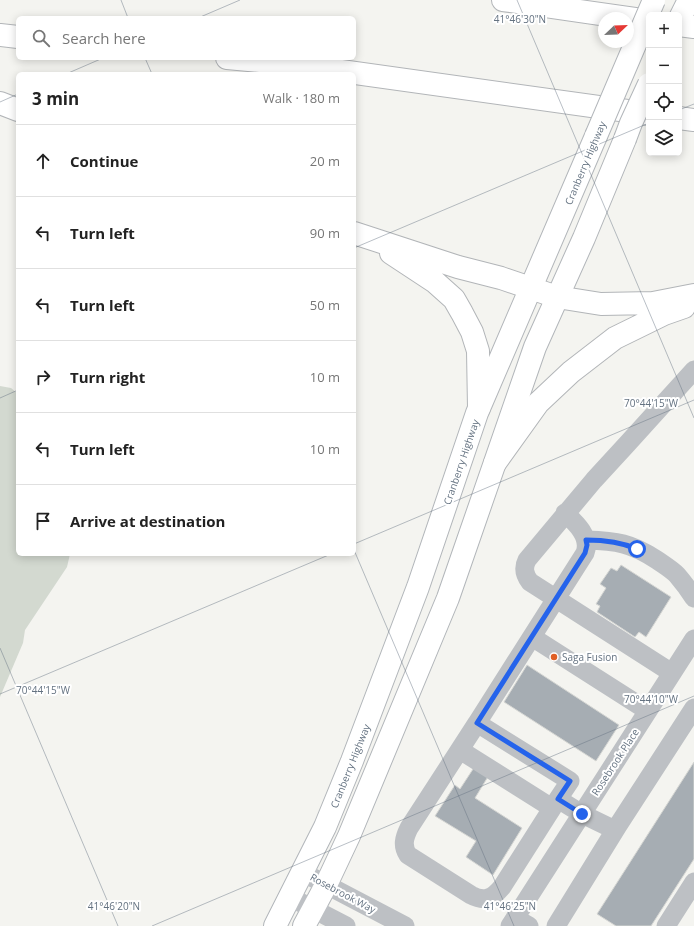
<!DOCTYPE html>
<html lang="en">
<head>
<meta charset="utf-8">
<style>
	body { margin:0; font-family:"Open Sans",sans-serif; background:#f6f6f6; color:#222 }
	.controls { position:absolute; right:12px; top:12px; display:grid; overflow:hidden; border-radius:6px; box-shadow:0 2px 10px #0003 }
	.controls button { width:36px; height:36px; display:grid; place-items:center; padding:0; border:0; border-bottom:1px solid #e0e0e0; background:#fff; color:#222; font:20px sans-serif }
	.compass { position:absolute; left:598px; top:12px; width:36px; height:36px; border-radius:50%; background:#fff; box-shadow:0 2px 10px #0003; rotate:67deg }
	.stop { position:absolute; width:12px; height:12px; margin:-9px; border:3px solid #2563eb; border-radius:50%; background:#fff }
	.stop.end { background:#2563eb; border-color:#fff; box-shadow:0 1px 4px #0008 }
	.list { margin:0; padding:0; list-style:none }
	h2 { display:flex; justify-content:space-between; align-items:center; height:52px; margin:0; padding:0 16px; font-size:17px }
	h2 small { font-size:13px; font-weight:400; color:#767676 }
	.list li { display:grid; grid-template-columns:26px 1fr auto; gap:12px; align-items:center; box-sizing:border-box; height:72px; padding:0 16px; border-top:1px solid #e0e0e0 }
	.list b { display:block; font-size:15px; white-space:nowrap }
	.list em { font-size:13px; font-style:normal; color:#767676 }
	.icon { flex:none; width:22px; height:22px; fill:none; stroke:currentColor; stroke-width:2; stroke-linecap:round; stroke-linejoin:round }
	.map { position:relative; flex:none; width:694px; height:926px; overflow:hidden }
	.search { position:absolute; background:#fff; box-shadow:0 2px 10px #0003; left:16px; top:16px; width:340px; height:44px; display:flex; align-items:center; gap:10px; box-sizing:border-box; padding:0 14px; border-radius:6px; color:#767676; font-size:15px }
	.panel { position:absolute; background:#fff; box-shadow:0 2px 10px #0003; left:16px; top:72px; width:340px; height:484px; border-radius:6px }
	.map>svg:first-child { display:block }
	.green { fill:#d3d9d0 }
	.building { fill:#a6adb3; stroke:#d5d6d3 }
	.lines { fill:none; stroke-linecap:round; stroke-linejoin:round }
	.major-casing { stroke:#b2b6ba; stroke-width:24 }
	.highway-casing { stroke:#b2b5b8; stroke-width:24 }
	.minor { stroke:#bdc0c4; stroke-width:19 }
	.major { stroke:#fff; stroke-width:22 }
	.highway { stroke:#fff; stroke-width:22 }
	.major-bridge-casing { stroke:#b2b6ba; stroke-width:24; stroke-linecap:butt }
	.major-bridge { stroke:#fff; stroke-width:22 }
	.route { stroke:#2563eb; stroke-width:5 }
	.ticks { fill:none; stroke:#647281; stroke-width:1; stroke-opacity:0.45 }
	.poi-dot { fill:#e05f25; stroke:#fff; stroke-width:1.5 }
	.labels { text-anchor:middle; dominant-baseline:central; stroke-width:4; stroke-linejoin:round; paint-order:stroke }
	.street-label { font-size:10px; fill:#647281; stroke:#fff }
	.poi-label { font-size:10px; fill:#647281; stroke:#fff; text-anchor:start }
	.ticks-label { font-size:10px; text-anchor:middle; fill:#647281; stroke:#fff; stroke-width:4; stroke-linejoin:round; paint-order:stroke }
</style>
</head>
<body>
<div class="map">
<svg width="694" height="926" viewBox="0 0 694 926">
	<rect width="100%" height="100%" fill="#f4f4f0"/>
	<path class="green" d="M0,386L11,388L18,394V554H70L67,567L25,630L23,643L0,697Z"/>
	<path class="building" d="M621,565L671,597L646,637L639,632L635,637L597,612L600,606L596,604L606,588L600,584L611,568L617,571Z
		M527,665L619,725L596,761L504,702Z
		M694,762V859L651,926H616L597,914Z
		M475,766L489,775L475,798L522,828L493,875L466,857L476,841L435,816L455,785L460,789Z"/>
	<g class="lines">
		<defs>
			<path id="major" d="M679,20L689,0
				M275,926L325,827L352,761L418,587L477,413L596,136
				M304,926L326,885L349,836L448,598L535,347L584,238L625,139"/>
			<path id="highway" d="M503,0L649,21
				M679,25L694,27
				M0,35L18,37
				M227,58L291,64L649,114
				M0,103L18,110
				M679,118L694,120
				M354,233L458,267L501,278L557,297L601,304L653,303L694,295
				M391,253L435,282L454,299L462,313L472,332L478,351L479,408
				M495,463L538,403L571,372L615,338L664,314L684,307"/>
		</defs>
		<use href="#major" class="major-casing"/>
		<use href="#highway" class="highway-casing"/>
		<path class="minor" d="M586,540C617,541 631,543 657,560C664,565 671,569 677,575C683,582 689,590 694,598
			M532,637L648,711
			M672,673L530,582C524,574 523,568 527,560L594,480L628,443L694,370
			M477,723L585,553C591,537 576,523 565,513
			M460,750L552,808
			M558,799L502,887C492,899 484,902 471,895L408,855C402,846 404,838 409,828L477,723L570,781L558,799L582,814L615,830
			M302,872L405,926
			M290,897L346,926
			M515,918L529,926
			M510,926L694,639
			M556,926L617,827L694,708
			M666,926L694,882"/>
		<use href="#major" class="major"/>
		<use href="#highway" class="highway"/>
		<defs>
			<path id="major-bridge" d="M596,136L654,0
				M625,139L631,123L649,84"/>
		</defs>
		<use href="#major-bridge" class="major-bridge-casing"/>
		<use href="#major-bridge" class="major-bridge"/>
	</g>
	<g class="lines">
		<path class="route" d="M582,814L558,799L570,781L477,723L585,553L587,545L586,540C604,540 621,542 637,549"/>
	</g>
	<path class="ticks" d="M121,0L128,18M517,0L694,418M198,18L240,0M145,58L152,74M66,74L103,58M0,102L18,94M679,110L694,104M354,248L649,123M0,398L18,390M354,544L694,400M354,550L514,926M0,648L118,926M0,694L331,554M152,926L694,696"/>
	<circle class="poi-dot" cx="554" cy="657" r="4"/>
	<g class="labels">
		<g class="street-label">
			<text transform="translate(585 163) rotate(-67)">Cranberry Highway</text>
			<text transform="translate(461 462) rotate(-71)">Cranberry Highway</text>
			<text transform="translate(615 762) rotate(-57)">Rosebrook Place</text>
			<text transform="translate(350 766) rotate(-68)">Cranberry Highway</text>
			<text transform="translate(343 893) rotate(28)">Rosebrook Way</text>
		</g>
		<g class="poi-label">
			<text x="562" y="657">Saga Fusion</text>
		</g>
	</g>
	<g class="ticks-label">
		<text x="520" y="23">41°46'30"N</text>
		<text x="651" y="407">70°44'15"W</text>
		<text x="43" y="694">70°44'15"W</text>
		<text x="651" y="703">70°44'10"W</text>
		<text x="114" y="910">41°46'20"N</text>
		<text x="510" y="910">41°46'25"N</text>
	</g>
</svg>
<div class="controls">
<button>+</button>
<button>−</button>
<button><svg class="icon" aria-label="locate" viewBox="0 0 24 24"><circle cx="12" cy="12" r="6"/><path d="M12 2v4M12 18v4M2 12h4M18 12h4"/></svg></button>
<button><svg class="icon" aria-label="layers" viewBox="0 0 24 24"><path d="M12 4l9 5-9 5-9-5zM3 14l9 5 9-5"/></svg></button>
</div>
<svg class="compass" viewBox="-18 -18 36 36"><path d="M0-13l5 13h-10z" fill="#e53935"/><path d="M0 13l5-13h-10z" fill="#767676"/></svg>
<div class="stop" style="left:637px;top:549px"></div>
<div class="stop end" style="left:582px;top:814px"></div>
<div class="search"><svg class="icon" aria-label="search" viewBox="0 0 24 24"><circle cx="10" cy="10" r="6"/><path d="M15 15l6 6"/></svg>Search here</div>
<section class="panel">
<h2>3 min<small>Walk · 180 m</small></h2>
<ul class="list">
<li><svg class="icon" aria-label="ahead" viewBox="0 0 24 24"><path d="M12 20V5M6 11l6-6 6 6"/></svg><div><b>Continue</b></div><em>20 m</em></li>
<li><svg class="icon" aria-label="left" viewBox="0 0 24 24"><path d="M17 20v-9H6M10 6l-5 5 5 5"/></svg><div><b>Turn left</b></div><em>90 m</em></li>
<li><svg class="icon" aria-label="left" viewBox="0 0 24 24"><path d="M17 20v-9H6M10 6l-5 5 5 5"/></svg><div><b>Turn left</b></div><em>50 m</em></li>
<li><svg class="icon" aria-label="right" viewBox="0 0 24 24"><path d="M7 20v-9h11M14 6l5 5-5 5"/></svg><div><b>Turn right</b></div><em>10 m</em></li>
<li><svg class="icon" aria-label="left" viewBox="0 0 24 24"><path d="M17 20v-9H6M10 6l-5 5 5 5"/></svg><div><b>Turn left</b></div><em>10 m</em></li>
<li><svg class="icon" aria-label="arrive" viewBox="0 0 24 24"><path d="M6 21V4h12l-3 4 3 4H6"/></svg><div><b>Arrive at destination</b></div></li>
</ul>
</section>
</div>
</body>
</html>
